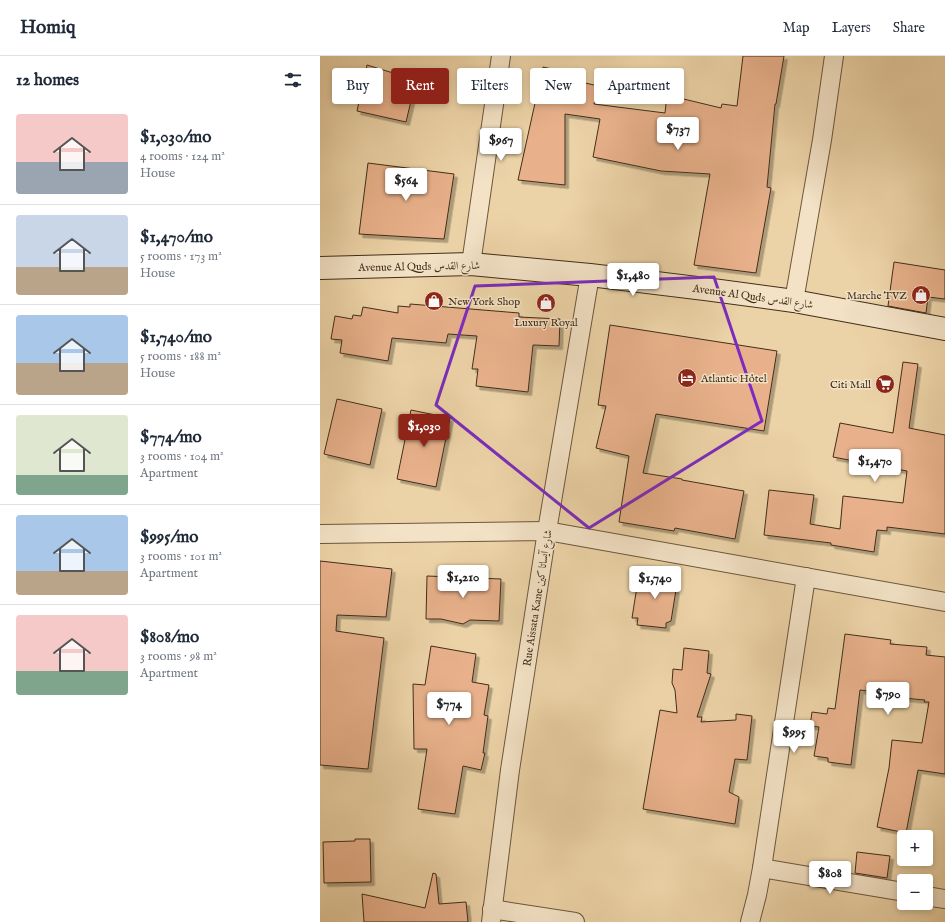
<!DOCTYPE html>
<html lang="en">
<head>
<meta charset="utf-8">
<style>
	:root { --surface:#fff; --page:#f6f6f7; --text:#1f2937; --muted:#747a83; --line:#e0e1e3; --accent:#8f2418 }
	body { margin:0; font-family:"IM FELL English",Amiri,serif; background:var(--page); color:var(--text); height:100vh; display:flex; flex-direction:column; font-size:15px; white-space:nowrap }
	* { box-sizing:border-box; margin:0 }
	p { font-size:13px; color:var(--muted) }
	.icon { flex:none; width:22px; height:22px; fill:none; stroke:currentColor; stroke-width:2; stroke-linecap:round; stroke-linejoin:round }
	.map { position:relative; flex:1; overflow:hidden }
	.side { display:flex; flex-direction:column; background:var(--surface); width:320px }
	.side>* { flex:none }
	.guide { position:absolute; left:12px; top:12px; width:380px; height:36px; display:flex; gap:8px }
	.tools { position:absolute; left:577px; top:774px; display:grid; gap:8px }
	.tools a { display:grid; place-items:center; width:36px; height:36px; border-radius:4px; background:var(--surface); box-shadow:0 2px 6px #0003; font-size:20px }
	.price { position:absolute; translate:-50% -34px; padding:0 9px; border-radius:4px; background:#fff; color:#222; font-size:13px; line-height:26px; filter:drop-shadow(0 1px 2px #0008) }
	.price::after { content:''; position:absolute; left:50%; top:24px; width:12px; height:9px; margin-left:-6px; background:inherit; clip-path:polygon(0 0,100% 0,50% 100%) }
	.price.on { background:var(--accent); color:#fff }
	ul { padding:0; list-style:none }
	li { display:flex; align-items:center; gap:12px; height:100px; padding:0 16px }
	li+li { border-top:1px solid var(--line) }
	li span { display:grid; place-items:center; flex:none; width:112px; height:80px; border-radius:4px; color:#555 }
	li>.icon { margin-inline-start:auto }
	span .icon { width:48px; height:48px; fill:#fffc; stroke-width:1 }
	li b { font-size:17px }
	h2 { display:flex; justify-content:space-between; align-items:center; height:48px; padding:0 16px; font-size:17px }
	.tag { padding:0 14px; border-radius:4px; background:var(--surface); box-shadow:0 2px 6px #0003; font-size:14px; line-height:36px }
	.tag.on { background:var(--accent); color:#fff }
	header { display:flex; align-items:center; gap:24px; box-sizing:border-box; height:56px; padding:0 20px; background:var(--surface); border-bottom:1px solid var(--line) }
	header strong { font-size:19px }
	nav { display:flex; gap:22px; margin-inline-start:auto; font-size:14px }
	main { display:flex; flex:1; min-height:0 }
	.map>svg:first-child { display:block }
	.building { fill:#e8b18b; stroke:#412e1a; filter:url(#shadow) }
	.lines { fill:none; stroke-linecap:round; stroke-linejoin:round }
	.street-casing { stroke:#6c573d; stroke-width:20 }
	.secondary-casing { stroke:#412e1a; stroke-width:24 }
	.street { stroke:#f3e2c6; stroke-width:18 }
	.secondary { stroke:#f3e2c6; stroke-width:22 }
	.marked { fill:none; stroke:#7b2cbf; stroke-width:3; stroke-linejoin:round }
	.labels { text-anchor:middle; stroke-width:3; stroke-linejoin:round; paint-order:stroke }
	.street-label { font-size:11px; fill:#412e1a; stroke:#f3e2c6 }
	.poi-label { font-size:11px; fill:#412e1a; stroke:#f3e2c6; text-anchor:end }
</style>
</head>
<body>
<header>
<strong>Homiq</strong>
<nav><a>Map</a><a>Layers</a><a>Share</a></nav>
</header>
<main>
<section class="side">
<h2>12 homes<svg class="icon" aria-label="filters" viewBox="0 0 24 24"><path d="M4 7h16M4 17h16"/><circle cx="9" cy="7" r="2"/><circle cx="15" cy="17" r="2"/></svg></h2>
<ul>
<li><span style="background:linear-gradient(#f6c9c9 60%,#9aa5b1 0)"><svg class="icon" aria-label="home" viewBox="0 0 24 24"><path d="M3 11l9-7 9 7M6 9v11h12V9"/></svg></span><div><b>$1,030/mo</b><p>4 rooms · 124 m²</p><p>House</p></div></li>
<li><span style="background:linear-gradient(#c9d6e8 65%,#b9a48a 0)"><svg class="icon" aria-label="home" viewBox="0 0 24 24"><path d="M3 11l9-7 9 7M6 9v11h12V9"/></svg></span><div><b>$1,470/mo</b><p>5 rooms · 173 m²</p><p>House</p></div></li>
<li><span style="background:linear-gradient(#a9c7e8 60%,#b9a48a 0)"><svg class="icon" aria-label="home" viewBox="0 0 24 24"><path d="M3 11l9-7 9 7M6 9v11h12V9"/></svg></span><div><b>$1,740/mo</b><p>5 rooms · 188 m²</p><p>House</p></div></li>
<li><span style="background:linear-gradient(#dfe7d0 75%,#7fa58c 0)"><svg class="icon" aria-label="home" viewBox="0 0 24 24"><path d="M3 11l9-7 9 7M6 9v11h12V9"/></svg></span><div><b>$774/mo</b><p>3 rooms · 104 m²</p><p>Apartment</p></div></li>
<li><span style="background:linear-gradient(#a9c7e8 70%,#b9a48a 0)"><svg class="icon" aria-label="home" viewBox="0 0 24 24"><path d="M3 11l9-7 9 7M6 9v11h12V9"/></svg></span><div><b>$995/mo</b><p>3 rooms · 101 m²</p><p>Apartment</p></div></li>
<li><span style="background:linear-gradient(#f6c9c9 70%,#7fa58c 0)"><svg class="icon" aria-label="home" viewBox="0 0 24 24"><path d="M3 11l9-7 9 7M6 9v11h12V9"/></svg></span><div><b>$808/mo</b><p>3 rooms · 98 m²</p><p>Apartment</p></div></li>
</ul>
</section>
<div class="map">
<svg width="625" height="866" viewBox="0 0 625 866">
	<defs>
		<filter id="shadow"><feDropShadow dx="3.5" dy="3.5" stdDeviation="0" flood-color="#0004"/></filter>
	</defs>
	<rect width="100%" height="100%" fill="#ecd3a7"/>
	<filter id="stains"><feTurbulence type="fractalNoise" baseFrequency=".005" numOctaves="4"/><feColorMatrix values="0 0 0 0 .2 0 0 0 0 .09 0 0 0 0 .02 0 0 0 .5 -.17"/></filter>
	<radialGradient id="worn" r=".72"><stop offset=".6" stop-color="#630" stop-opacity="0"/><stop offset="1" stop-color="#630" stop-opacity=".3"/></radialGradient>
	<g class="building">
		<path d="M 423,0 L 464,0 L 456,48 L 455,48 L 447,131 L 451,132 L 436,217 L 374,209 L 390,118 L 341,115 L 273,101 L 280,63 L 245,58 L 245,129 L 198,124 L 223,11 L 237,14 L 236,20 L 278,30 L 274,48 L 345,57 L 347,39 L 401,52 L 402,48 L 417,50 Z"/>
		<path d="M 47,9 L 96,24 L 86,66 L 37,55 Z"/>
		<path d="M 48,107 L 134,118 L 124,183 L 39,178 Z"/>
		<path d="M 574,206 L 625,214 L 625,243 L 608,241 L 606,257 L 568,250 Z"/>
		<path d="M 90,248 L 199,257 L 199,261 L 240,263 L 239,290 L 213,289 L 208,336 L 156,330 L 158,313 L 152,313 L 157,280 L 128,278 L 126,287 L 72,282 L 68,305 L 20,297 L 22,284 L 11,283 L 15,260 L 32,263 L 33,259 L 41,260 L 43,251 L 78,257 L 78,250 L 90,251 Z"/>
		<path d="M 290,269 L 457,295 L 444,375 L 336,358 L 323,417 L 362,423 L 362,424 L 424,435 L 415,483 L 355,472 L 354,475 L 299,466 L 309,400 L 276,392 L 286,350 L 278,349 Z"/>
		<path d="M 583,306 L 598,308 L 589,372 L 625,379 L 625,478 L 567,471 L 567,475 L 557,474 L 554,496 L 511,489 L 511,487 L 444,479 L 449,434 L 494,439 L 490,468 L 520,473 L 523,440 L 583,447 L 587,415 L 513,401 L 520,367 L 573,377 Z"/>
		<path d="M 17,343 L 62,353 L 50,409 L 4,398 Z"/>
		<path d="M 91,354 L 130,362 L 116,431 L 77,423 Z"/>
		<path d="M 0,505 L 72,513 L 66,561 L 17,559 L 16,575 L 64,582 L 48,713 L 0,709 Z"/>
		<path d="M 326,515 L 355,520 L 354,529 L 356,534 L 351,565 L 346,567 L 346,572 L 317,569 L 318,562 L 312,562 L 318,524 L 324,525 Z"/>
		<path d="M 107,520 L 181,523 L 179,565 L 150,564 L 143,568 L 121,563 L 106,563 Z"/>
		<path d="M 525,578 L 571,584 L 570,588 L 607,591 L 606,599 L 625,601 L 625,718 L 598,714 L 586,777 L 557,771 L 569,712 L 572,684 L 602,687 L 609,646 L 604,646 L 605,644 L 572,641 L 572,638 L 540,634 L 531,709 L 508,706 L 508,702 L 494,700 L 499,671 L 490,670 L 492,656 L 507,658 L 508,652 L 515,653 Z"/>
		<path d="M 111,590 L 156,598 L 152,626 L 169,629 L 164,659 L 168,660 L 163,697 L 165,697 L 161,714 L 143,710 L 135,758 L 98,753 L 107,693 L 94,693 L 93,628 L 105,629 Z"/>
		<path d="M 364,592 L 389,595 L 387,617 L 391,618 L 377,661 L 382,661 L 381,666 L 416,664 L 416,658 L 432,660 L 427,704 L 415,703 L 409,736 L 419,741 L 415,768 L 323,753 L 340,654 L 357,657 L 355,634 L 352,627 L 353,613 L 362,614 Z"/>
		<path d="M 35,783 L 50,783 L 51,826 L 4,827 L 3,786 L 35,785 Z"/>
		<path d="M 537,796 L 570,800 L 567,822 L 535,817 Z"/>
		<path d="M 113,817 L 116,818 L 119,848 L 146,846 L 148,866 L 44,866 L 42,838 L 105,852 Z"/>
	</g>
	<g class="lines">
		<g class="street-casing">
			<g id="street">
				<path d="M 151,208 L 181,0"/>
				<path d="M 474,245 L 502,84 L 514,0"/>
				<path d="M 0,478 L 227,475 L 625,546"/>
				<path d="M 442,812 L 584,836"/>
				<path d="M 606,840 L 625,843"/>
				<path d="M 172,853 L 255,866"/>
				<path d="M 171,866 L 190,714 L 227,475 L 270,219"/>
				<path d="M 430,866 L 437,839 L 442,812 L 486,521"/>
			</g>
		</g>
		<g class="secondary-casing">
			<path id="secondary" d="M 0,212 L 151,208 L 270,219 L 385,233 L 474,245 L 625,273"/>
		</g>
		<use href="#street" class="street"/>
		<use href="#secondary" class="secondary"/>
	</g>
	<path class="marked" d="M 394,221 L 442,365 L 269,472 L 116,349 L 155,230 Z"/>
	<defs>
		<g id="shop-disc" transform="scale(1)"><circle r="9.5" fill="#8f2418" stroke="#f3e2c6"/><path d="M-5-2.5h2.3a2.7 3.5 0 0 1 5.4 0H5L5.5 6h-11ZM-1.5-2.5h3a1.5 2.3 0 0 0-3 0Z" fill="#fff"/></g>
		<g id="hotel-disc" transform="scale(1)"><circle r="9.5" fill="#8f2418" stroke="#f3e2c6"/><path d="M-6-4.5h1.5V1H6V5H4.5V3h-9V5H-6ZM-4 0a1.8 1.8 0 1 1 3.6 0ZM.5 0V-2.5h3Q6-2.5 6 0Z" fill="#fff"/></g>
		<g id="supermarket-disc" transform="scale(1)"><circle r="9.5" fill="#8f2418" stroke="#f3e2c6"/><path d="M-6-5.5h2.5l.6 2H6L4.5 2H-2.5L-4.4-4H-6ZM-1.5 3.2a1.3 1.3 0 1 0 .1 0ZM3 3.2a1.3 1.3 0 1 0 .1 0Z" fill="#fff"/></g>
	</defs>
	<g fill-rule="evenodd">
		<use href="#shop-disc" x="601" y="239"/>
		<use href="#shop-disc" x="114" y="245"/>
		<use href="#shop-disc" x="226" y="247"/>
		<use href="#hotel-disc" x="367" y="322"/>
		<use href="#supermarket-disc" x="565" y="328"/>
	</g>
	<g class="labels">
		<g class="street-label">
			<text transform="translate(99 210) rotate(-1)" y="4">Avenue Al Quds شارع القدس</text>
			<text transform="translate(433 240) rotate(8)" y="4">Avenue Al Quds شارع القدس</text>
			<text transform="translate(217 542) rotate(-81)" y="4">Rue Aissata Kane شارع آيساتا كين</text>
		</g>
		<g class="poi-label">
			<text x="587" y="243">Marche TVZ</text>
			<text x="128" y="249" text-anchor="start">New York Shop</text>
			<text x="226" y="270" text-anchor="middle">Luxury Royal</text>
			<text x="381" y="326" text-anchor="start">Atlantic Hôtel</text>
			<text x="551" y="332">Citi Mall</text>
		</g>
	</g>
	<rect width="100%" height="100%" filter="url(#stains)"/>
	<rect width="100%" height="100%" fill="url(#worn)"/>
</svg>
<div class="tools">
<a>+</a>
<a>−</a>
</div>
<b class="price" style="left:358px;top:95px">$737</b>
<b class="price" style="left:181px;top:106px">$967</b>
<b class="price" style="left:86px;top:146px">$564</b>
<b class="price" style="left:313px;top:241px">$1,480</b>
<b class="price on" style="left:104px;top:392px">$1,030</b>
<b class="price" style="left:555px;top:427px">$1,470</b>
<b class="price" style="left:143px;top:543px">$1,210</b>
<b class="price" style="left:335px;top:544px">$1,740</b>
<b class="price" style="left:568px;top:660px">$790</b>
<b class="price" style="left:129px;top:670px">$774</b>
<b class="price" style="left:474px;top:698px">$995</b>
<b class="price" style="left:510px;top:839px">$808</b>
<div class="guide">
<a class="tag">Buy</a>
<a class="tag on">Rent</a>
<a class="tag">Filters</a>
<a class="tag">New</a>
<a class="tag">Apartment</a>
</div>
</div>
</main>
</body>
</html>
